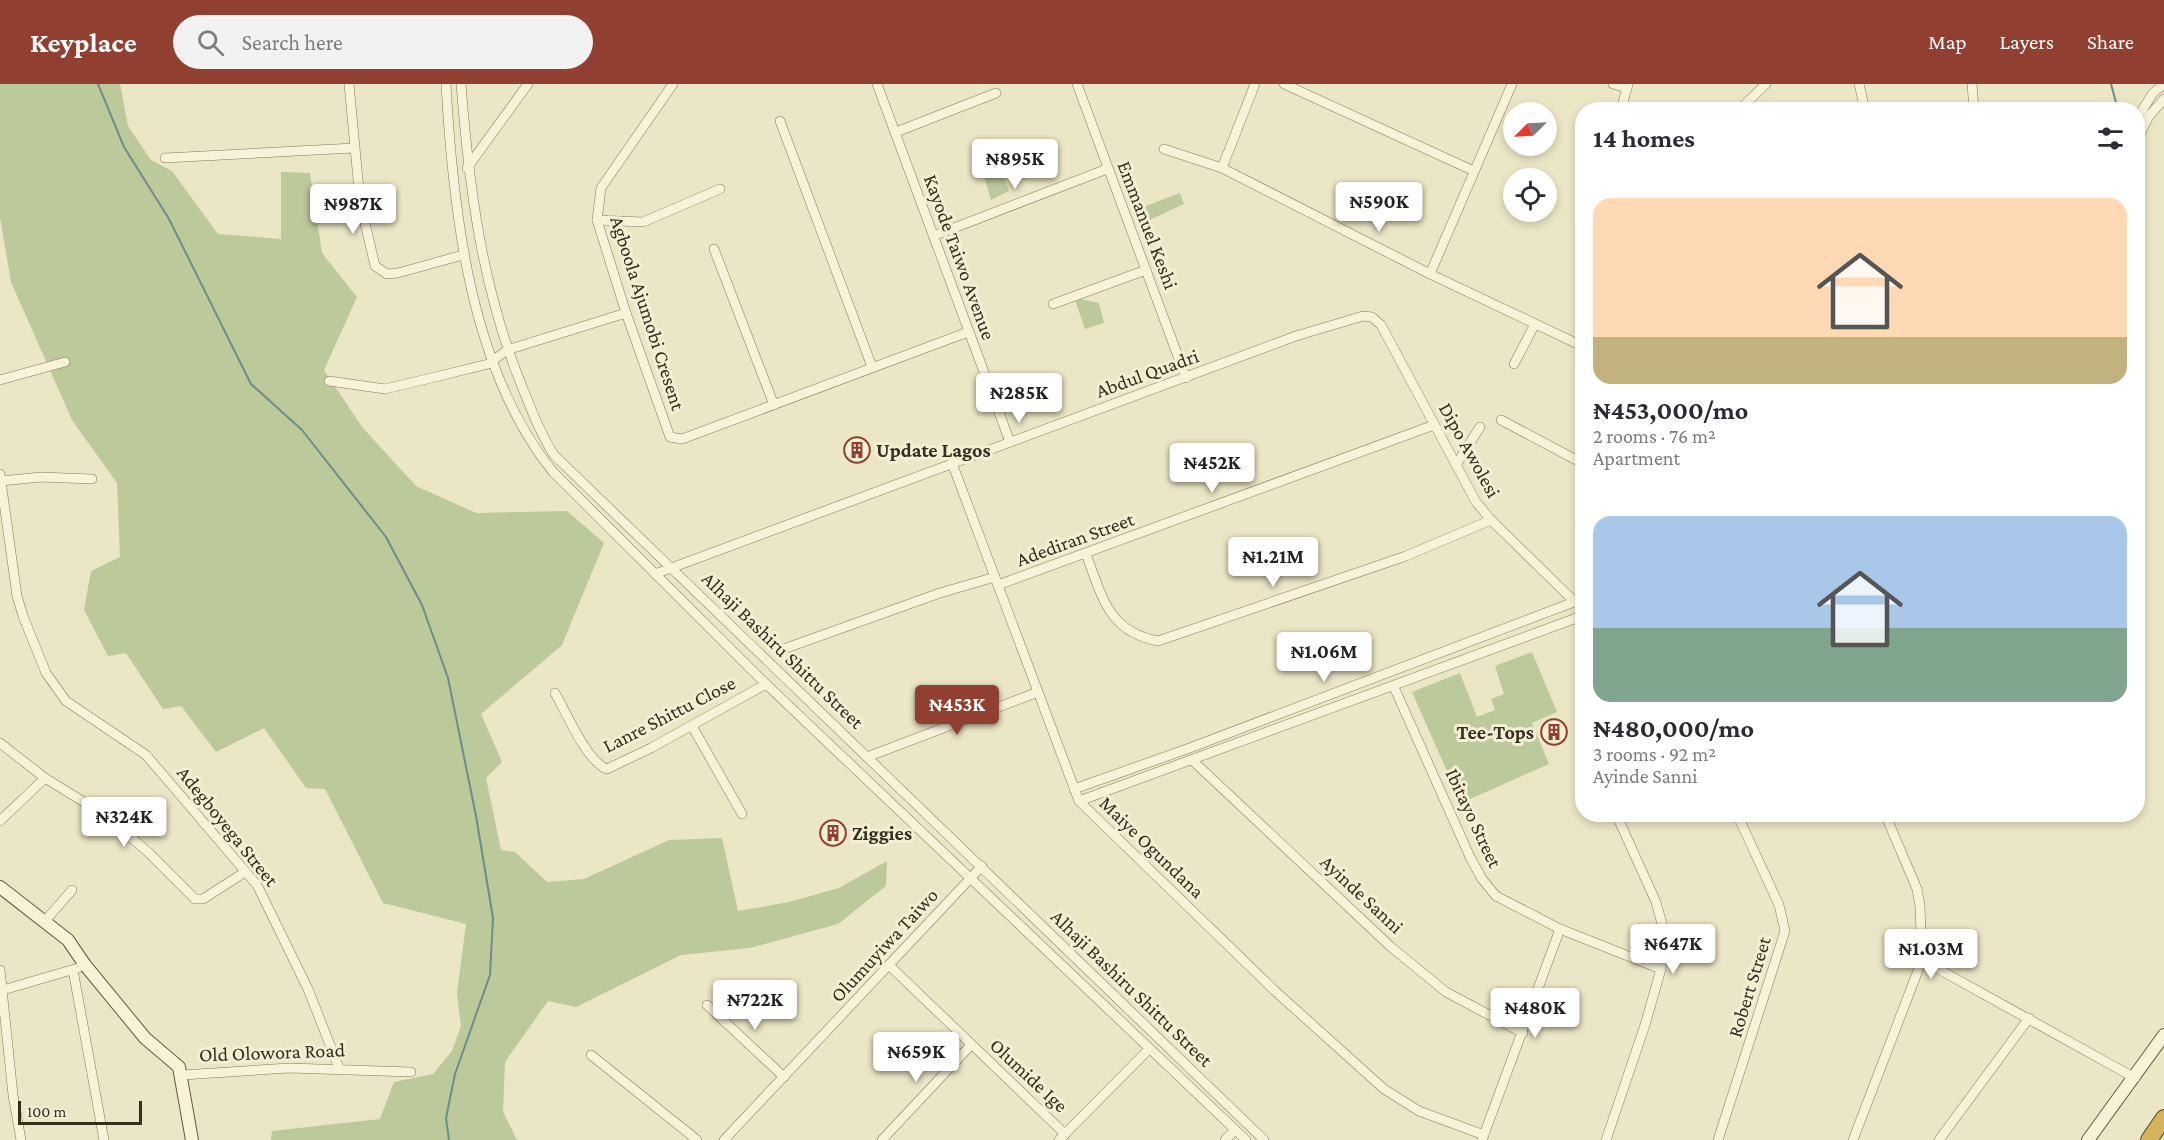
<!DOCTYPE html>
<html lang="en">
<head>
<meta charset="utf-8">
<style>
	:root { --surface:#fff; --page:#f2f2f3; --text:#2b2b33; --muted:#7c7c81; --accent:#903f30 }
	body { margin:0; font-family:"Crimson Pro",serif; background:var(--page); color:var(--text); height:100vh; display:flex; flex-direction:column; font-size:22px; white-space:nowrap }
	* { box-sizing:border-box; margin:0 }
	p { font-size:20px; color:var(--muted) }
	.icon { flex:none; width:33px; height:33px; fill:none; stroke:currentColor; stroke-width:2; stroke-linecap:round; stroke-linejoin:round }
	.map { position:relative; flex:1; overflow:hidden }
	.panel { position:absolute; left:1575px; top:18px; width:570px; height:720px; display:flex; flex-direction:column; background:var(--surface); border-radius:24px; box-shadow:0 3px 9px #0003 }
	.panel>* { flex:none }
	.needle { width:39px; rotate:246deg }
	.controls { position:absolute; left:1503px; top:18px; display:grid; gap:12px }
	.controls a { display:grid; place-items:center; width:54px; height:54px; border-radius:50%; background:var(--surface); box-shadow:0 3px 9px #0003; font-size:30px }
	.scale { position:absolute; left:18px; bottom:15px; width:124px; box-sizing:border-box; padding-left:6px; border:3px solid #362e1f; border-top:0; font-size:16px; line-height:21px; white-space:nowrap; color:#362e1f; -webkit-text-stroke:4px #f3efd4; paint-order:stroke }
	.price { position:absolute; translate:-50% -51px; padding:0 14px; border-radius:6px; background:#fff; color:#222; font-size:20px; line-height:39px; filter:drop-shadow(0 2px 3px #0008) }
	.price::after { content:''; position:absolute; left:50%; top:36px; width:18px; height:14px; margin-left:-9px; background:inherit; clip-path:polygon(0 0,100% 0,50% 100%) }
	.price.selected { background:var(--accent); color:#fff }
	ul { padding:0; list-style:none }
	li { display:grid; align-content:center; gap:12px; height:318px; padding:0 18px }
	li span { display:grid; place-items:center; height:186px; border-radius:18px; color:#555 }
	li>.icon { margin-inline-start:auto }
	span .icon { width:108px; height:108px; fill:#fffc; stroke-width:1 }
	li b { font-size:26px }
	h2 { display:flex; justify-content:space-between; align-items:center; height:72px; padding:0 18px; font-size:26px }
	header { display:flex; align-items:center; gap:36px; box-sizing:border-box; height:84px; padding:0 30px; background:var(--accent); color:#fff }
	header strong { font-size:28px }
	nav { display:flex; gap:33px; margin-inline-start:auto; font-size:21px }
	.search { width:420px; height:54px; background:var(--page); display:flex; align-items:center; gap:15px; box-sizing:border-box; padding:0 21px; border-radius:33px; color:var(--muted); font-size:22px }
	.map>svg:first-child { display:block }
	.green { fill:#bcc99a }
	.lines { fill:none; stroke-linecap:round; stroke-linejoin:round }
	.stream { stroke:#6e8d8a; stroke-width:2 }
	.street-casing { stroke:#85785c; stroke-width:10 }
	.secondary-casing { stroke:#67593f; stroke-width:14 }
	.highway-casing { stroke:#534630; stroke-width:18 }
	.street { stroke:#f7f2d8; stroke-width:9 }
	.secondary { stroke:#f7f2d8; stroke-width:12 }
	.highway { stroke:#d5b25c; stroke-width:16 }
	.labels { text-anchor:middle; stroke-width:6; stroke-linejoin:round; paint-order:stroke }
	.street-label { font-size:20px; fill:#362e1f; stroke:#f3efd4 }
	.poi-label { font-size:20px; font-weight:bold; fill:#362e1f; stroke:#f3efd4; text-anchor:start }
</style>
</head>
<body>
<header>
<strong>Keyplace</strong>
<div class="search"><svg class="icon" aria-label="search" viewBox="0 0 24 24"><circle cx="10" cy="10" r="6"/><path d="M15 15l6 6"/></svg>Search here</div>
<nav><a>Map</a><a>Layers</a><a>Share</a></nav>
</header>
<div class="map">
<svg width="2164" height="1056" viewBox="0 0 2164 1056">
	<rect width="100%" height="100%" fill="#ebe6c5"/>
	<g class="green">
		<path d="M 0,0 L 120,0 L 128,42 L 151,76 L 172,87 L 218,150 L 281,155 L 281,88 L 310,89 L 322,169 L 357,213 L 324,286 L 362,343 L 416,402 L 476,429 L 567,427 L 604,459 L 562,561 L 481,630 L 502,678 L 486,694 L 501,766 L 515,768 L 547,798 L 584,795 L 669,756 L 722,754 L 738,827 L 789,818 L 839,804 L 887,777 L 886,802 L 838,840 L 750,864 L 681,871 L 576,923 L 548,917 L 505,978 L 503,1028 L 517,1056 L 271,1056 L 272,1047 L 380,1035 L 394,998 L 433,990 L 452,967 L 461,942 L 457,909 L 466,840 L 383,819 L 325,705 L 306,704 L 264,644 L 216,668 L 181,622 L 163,625 L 126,569 L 108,572 L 84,526 L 91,487 L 120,473 L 117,399 L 72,336 L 11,198 L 0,133 Z"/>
		<path d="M 992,65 L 1009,107 L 991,116 L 978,72 Z"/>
		<path d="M 1180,109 L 1184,120 L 1143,139 L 1138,125 Z"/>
		<path d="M 1081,215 L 1099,219 L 1104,239 L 1085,245 L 1075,216 Z"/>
		<path d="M 1532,568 L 1557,628 L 1532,639 L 1549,680 L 1461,719 L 1412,608 L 1460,589 L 1477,633 L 1495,626 L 1491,615 L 1504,610 L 1495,582 Z"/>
	</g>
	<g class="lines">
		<g class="stream">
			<path d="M 98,0 L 124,63 L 169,135 L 251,300 L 302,346 L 386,453 L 422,521 L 448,594 L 476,732 L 493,834 L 490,891 L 455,990 L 446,1034 L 449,1056"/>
			<path d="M 2111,0 L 2118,26"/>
		</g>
		<g class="street-casing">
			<g id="street">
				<path d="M 349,0 L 360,117 L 375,182 L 387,190 L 398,189 L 463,171"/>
				<path d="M 446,0 C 453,128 470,285 553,388 L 766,600 L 1246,1056"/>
				<path d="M 461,0 C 469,103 482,204 521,300 C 531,325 540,349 554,371 L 1264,1056"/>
				<path d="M 673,0 L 601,104 L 597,136 L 626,229 L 670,353 L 682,355 L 968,248"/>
				<path d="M 877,0 L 1010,358"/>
				<path d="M 1077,0 L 1186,294"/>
				<path d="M 1284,0 L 1474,87"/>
				<path d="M 1613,0 L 1627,4"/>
				<path d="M 1859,0 L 1865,26"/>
				<path d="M 1972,0 L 1974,26"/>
				<path d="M 1621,26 L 1628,0"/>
				<path d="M 1739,26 L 1766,0"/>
				<path d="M 2138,33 L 2153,9 L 2164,0"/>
				<path d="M 780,37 L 872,283"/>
				<path d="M 896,48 L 996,9"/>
				<path d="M 2138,54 L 2149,32 L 2164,15"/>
				<path d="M 1164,65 L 1222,84 L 1430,190 L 1582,262"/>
				<path d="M 165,74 L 354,64"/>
				<path d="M 467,84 L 528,0"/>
				<path d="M 1222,84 L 1255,0"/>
				<path d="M 597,136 L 643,138 L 720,105"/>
				<path d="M 933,152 L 1107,85"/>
				<path d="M 714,165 L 774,321"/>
				<path d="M 1430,190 L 1512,0"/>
				<path d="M 1053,220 L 1146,186"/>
				<path d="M 1514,280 L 1535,240"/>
				<path d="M 0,296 L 65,278"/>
				<path d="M 329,297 L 385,305 L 427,295 L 488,280 L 507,266 L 626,229"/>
				<path d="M 1501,336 L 1582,379"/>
				<path d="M 952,379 L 1079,717 L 1274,906 L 1384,1005 L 1419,1027 L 1484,1051"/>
				<path d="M 1456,381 L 1480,343"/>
				<path d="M 0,390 L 17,512 L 23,532 L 46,589 L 66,617 L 146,671 L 257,801 L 308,905 L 339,984"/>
				<path d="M 1,397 L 41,393 L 92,395"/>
				<path d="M 1086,470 C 1102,512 1108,548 1158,557 L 1406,472 L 1491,436"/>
				<path d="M 655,490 L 1296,252 L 1363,232 L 1372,233 L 1381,241 L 1476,418 L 1491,436 L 1575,518"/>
				<path d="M 998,501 L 1434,341"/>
				<path d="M 778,567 L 940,509 L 995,493"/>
				<path d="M 1394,603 L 1470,773 L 1482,795 L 1496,812 L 1560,845 L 1661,885"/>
				<path d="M 555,609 C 566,628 587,678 607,685 L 651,664 L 766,600"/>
				<path d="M 692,642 L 742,730"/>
				<path d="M 0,659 L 45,694 L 105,731 L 148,768 L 195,815 L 203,815 L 245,788"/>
				<path d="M 867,673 L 1038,608"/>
				<path d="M 1192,676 L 1391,863 L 1446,908 L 1523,949"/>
				<path d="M 1074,705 L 1187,665 L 1582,515"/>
				<path d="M 1079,717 L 1582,532"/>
				<path d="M 0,737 L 45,694"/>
				<path d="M 45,837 L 72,806"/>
				<path d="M 1922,876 L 2135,994"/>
				<path d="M 890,882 L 1065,1050"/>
				<path d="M 0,886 L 13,1011 L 21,1056"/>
				<path d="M 73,886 L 104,1056"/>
				<path d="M 0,907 L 78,884"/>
				<path d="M 707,921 L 784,993"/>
				<path d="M 591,971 L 697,1056"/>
				<path d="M 182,991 L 289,984 L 411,988"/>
				<path d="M 724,1056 L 982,782"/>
				<path d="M 882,1056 L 971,961"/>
				<path d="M 1059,1056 L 1149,965"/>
				<path d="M 1225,1056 L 1235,1046"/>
				<path d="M 1482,1056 L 1560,845"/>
				<path d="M 1606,1056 L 1645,941 L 1661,885 L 1666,855 L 1656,818 L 1616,730"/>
				<path d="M 1718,1056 L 1785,847 L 1779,821 L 1737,730"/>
				<path d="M 1853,1056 L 1922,876 L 1920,822 L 1917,805 L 1885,730"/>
				<path d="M 1939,1056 L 2029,934"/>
			</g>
		</g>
		<g class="secondary-casing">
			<g id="secondary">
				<path d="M 0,803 L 68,856 L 85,881 L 145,954 L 179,983 L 192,1056"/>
				<path d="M 2088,1056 L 2164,951"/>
			</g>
		</g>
		<g class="highway-casing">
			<path id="highway" d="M 2149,1056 L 2164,1034"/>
		</g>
		<use href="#street" class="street"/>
		<use href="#secondary" class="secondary"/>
		<use href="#highway" class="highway"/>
	</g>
	<defs>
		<g id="building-ring" transform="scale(1.35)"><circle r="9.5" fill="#f3efd4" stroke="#903f30" stroke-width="1.5"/><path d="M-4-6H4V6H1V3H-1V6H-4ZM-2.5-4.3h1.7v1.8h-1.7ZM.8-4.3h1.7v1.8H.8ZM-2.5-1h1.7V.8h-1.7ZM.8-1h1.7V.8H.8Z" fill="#903f30"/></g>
	</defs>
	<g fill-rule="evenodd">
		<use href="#building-ring" x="857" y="366"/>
		<use href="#building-ring" x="1554" y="648"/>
		<use href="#building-ring" x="833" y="749"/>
	</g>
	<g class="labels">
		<g class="street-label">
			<text transform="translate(1148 141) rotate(69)" y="7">Emmanuel Keshi</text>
			<text transform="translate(960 173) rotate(70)" y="7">Kayode Taiwo Avenue</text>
			<text transform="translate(648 229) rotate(72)" y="7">Agboola Ajumobi Cresent</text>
			<text transform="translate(1147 289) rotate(-20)" y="7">Abdul Quadri</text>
			<text transform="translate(1470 366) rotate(61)" y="7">Dipo Awolesi</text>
			<text transform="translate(1075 455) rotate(-20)" y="7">Adediran Street</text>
			<text transform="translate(783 566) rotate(44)" y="7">Alhaji Bashiru Shittu Street</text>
			<text transform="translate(669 630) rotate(-27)" y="7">Lanre Shittu Close</text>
			<text transform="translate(1474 734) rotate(65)" y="7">Ibitayo Street</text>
			<text transform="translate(228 742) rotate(51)" y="7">Adegboyega Street</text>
			<text transform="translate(1152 763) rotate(44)" y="7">Maiye Ogundana</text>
			<text transform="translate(1362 810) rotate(43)" y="7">Ayinde Sanni</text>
			<text transform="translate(884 861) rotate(-47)" y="7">Olumuyiwa Taiwo</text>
			<text transform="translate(1749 903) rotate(-73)" y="7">Robert Street</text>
			<text transform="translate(1132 904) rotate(44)" y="7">Alhaji Bashiru Shittu Street</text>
			<text transform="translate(272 968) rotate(-2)" y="7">Old Olowora Road</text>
			<text transform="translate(1029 991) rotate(43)" y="7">Olumide Ige</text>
		</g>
		<g class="poi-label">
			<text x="876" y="373">Update Lagos</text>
			<text x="1534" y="655" text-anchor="end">Tee-Tops</text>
			<text x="852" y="756">Ziggies</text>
		</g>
	</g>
</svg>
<div class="controls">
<a><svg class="needle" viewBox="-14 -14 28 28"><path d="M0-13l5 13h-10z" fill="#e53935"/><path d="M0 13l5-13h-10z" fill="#7c7c81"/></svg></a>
<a><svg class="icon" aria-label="locate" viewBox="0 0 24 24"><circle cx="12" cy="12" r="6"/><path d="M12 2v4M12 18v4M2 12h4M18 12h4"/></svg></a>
</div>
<div class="scale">100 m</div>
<b class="price" style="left:1015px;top:106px">₦895K</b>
<b class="price" style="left:1379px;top:149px">₦590K</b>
<b class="price" style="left:353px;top:151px">₦987K</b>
<b class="price" style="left:1019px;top:340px">₦285K</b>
<b class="price" style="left:1212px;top:410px">₦452K</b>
<b class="price" style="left:1273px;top:504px">₦1.21M</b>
<b class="price" style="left:1324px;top:599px">₦1.06M</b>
<b class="price selected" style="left:957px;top:652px">₦453K</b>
<b class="price" style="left:124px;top:764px">₦324K</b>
<b class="price" style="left:1673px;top:891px">₦647K</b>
<b class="price" style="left:1931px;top:896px">₦1.03M</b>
<b class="price" style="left:755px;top:947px">₦722K</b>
<b class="price" style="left:1535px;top:955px">₦480K</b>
<b class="price" style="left:916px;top:999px">₦659K</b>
<section class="panel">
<h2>14 homes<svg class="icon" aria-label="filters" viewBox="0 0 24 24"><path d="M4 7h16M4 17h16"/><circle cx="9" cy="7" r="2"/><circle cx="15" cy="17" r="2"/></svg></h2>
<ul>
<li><span style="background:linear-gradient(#ffd9b3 75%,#c2b280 0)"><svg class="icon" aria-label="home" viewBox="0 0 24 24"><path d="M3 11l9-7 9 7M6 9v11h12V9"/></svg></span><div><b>₦453,000/mo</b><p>2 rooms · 76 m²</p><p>Apartment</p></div></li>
<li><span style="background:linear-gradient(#a9c7e8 60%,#7fa58c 0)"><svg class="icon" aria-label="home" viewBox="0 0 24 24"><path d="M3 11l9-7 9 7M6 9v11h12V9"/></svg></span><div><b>₦480,000/mo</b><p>3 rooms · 92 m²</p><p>Ayinde Sanni</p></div></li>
</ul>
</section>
</div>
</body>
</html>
